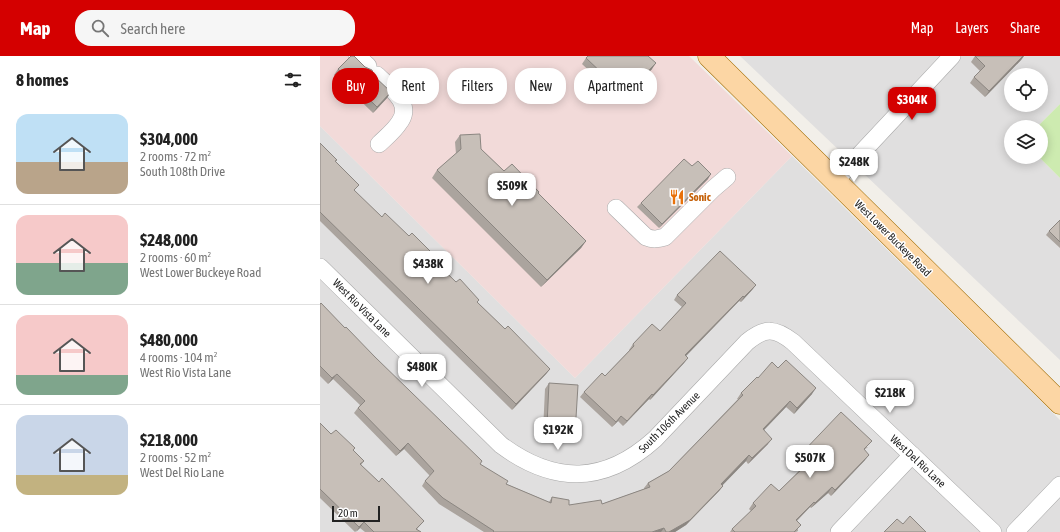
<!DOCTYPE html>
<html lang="en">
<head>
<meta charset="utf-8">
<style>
	:root { --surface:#fff; --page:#f6f6f6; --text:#222; --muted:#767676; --line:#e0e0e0; --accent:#d40000 }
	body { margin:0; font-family:"Asap Condensed",sans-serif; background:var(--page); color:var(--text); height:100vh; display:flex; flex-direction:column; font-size:15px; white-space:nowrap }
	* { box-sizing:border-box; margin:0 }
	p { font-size:13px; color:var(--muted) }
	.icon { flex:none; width:22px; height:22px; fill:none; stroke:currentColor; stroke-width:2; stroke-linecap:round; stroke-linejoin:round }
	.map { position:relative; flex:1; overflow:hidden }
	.details { display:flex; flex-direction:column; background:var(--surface); width:320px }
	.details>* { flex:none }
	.hud { position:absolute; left:12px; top:12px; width:380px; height:36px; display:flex; gap:8px }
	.controls { position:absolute; left:684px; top:12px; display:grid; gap:8px }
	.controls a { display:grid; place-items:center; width:44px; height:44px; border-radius:50%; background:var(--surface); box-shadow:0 2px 10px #0003; font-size:20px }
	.scale { position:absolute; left:12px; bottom:10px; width:48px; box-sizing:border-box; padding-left:4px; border:2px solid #222; border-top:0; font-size:11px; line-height:14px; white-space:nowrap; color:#222; -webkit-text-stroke:3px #fff; paint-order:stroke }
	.price { position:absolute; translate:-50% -34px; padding:0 9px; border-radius:8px; background:#fff; color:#222; font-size:13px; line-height:26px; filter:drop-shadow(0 1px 2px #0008) }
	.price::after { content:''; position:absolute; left:50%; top:24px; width:12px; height:9px; margin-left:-6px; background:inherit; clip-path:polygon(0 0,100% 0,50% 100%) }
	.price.active { background:var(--accent); color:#fff }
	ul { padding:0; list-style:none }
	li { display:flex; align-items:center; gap:12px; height:100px; padding:0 16px }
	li+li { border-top:1px solid var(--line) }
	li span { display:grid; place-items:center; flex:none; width:112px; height:80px; border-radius:12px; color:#555 }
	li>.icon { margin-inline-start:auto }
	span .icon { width:48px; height:48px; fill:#fffc; stroke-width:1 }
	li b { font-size:17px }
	h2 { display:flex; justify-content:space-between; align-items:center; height:48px; padding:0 16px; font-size:17px }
	.chip { padding:0 14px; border-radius:16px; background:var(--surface); box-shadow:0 2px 10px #0003; font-size:14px; line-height:36px }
	.chip.active { background:var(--accent); color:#fff }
	header { display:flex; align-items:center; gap:24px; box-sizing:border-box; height:56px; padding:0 20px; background:var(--accent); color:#fff }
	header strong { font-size:19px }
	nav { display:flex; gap:22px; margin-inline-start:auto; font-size:14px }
	.search { width:280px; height:36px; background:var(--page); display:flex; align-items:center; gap:10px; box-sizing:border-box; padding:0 14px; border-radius:16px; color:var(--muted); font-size:15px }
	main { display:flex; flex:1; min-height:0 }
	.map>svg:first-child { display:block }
	.residential { fill:#e0dfdf; fill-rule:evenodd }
	.commercial { fill:#f2dad9 }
	.grass { fill:#cdebb0 }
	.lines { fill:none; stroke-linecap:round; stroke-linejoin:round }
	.minor-casing { stroke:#a9a9a9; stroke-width:18 }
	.major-casing { stroke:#a06b00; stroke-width:23 }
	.minor { stroke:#fff; stroke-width:17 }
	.major { stroke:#fcd6a4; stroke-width:22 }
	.wall { fill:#aba49e }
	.shaded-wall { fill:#8b8681 }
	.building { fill:#c7bfb8; stroke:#8b8681 }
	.labels { text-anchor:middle; stroke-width:3; stroke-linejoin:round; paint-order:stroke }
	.food-label { font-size:11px; font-weight:bold; fill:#c56008; stroke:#fff; text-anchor:start }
	.street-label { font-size:11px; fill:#222; stroke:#fff }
</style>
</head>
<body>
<header>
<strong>Map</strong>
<div class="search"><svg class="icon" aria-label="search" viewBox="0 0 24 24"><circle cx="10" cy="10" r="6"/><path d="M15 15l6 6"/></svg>Search here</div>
<nav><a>Map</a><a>Layers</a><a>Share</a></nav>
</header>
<main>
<section class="details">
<h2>8 homes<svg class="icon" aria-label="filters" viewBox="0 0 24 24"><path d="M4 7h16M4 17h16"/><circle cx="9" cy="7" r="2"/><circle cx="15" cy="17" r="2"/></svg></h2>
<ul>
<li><span style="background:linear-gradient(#bfe0f5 60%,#b9a48a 0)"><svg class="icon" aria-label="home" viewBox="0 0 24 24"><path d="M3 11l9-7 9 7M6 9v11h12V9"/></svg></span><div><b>$304,000</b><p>2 rooms · 72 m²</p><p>South 108th Drive</p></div></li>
<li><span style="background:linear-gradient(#f6c9c9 60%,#7fa58c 0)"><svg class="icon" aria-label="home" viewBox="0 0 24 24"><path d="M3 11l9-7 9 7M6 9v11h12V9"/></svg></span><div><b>$248,000</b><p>2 rooms · 60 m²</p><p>West Lower Buckeye Road</p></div></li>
<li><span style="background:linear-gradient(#f6c9c9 75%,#7fa58c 0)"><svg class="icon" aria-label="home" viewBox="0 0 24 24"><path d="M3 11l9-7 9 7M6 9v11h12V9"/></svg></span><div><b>$480,000</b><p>4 rooms · 104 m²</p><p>West Rio Vista Lane</p></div></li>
<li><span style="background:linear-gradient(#c9d6e8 75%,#c2b280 0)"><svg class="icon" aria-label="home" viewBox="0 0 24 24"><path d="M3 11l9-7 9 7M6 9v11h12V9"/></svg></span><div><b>$218,000</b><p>2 rooms · 52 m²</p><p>West Del Rio Lane</p></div></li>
</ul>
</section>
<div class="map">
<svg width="740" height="476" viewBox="0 0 740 476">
	<rect width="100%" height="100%" fill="#f2efe9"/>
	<g class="residential">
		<path d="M 420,0 L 740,0 L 740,48 L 717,71 L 691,71 L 691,101 L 719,101 L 740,122 L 740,304 ZM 691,19 L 721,19 L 721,49 L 691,49 Z"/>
		<path d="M 0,70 L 255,322 L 472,100 L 740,364 L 740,476 L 0,476 Z"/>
	</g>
	<path class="commercial" d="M 0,0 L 369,0 L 472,100 L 255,322 L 0,70 Z"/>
	<path class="grass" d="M 740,48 L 740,122 L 719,101 L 721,101 L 721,71 L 717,71 Z"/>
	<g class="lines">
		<g class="minor-casing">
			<g id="minor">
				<path d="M 37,0 L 48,10"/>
				<path d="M 57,19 C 70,32 94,48 79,67 C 74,75 66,81 59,88"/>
				<path d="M 516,124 L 632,0"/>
				<path d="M 296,152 L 326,181 C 333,184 338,183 345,181 L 393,133 L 407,121"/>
				<path d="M 0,211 L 181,389 C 235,429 285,428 335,383 L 427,286 C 445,271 455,272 473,286 L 673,476"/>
				<path d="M 519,476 L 592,399"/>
				<path d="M 695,476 L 740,429"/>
			</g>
		</g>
		<g class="major-casing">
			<path id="major" d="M 389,0 L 740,347"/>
		</g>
		<use href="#minor" class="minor"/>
		<use href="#major" class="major"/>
	</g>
	<g class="wall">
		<path d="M 655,0 L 704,0 L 701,4 L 665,41 L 650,27 L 654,21 L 660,15 L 651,6 Z"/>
		<path d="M 266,2 L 332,13 L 301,45 L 262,8 Z"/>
		<path d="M 18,13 L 54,20 L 67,42 L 53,57 L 14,19 Z"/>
		<path d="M 140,79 L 161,93 L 184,115 L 218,137 L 266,185 L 261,192 L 221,231 L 112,122 L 117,114 L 136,98 L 135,86 Z"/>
		<path d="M 0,87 L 17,104 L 15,106 L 34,135 L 62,161 L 109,200 L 185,273 L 230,313 L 226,318 L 192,354 L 0,165 Z"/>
		<path d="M 372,110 L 388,123 L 339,172 L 317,151 L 321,147 Z"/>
		<path d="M 740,164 L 740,192 L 726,179 L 729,175 Z"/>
		<path d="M 436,229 L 432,234 L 421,246 L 419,245 L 366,300 L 364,307 L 330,344 L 329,343 L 303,370 L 298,365 L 292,371 L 260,341 L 264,336 L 285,320 L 310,294 L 309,294 L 313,288 L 340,275 L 362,251 L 354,244 L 357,239 Z"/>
		<path d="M 0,248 L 55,301 L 160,408 L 186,428 L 229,446 L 232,441 L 249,449 L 282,448 L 324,433 L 324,432 L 328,427 L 349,415 L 418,343 L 417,343 L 421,337 L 438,322 L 458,312 L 492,338 L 474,358 L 466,351 L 444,374 L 448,388 L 428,408 L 426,405 L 402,429 L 403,430 L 399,435 L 366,469 L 355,476 L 164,476 L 119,448 L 102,430 L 105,425 L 110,420 L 84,393 L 76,400 L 34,357 L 40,349 L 13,323 L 8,328 L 0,320 Z"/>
		<path d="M 229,327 L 251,384 L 234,383 L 235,375 L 223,375 L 225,333 Z"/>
		<path d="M 0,367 L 11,378 L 33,395 L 44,405 L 41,409 L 59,426 L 104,465 L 97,473 L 101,476 L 45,476 L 40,472 L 35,476 L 0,442 Z"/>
		<path d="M 548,391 L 544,394 L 545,404 L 511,440 L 508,437 L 491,452 L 490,451 L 477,465 L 478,475 L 476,476 L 410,476 L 412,473 L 431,455 L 429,453 L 433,447 L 459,435 L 482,412 L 475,406 L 479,400 Z"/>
	</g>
	<g class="shaded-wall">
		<path d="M 703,0 L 704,0 L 701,4 L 665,41 L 669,35 Z"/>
		<path d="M 336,7 L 332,13 L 301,45 L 305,39 Z"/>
		<path d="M 71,36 L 67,42 L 53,57 L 57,51 Z"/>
		<path d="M 391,118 L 388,123 L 339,172 L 342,168 Z"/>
		<path d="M 266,185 L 261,192 L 221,231 L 227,224 Z"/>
		<path d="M 436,229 L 432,234 L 421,246 L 424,241 Z"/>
		<path d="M 423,240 L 419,245 L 362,304 L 365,299 Z"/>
		<path d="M 368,302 L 364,307 L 330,344 L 333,339 Z"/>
		<path d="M 230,313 L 226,318 L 192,354 L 196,348 Z"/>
		<path d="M 17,318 L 13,323 L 8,328 L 12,322 Z"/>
		<path d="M 496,332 L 492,338 L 474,358 L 477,352 Z"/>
		<path d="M 332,338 L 329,343 L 303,370 L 307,365 Z"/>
		<path d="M 470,345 L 466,351 L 439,379 L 443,373 Z"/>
		<path d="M 301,360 L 298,365 L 292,371 L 296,366 Z"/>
		<path d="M 227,369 L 239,369 L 235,375 L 223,375 Z"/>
		<path d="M 239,377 L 255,378 L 251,384 L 234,383 Z"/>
		<path d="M 452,383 L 448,388 L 428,408 L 432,402 Z"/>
		<path d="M 88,387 L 84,393 L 76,400 L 80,395 Z"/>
		<path d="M 429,399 L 426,405 L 398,434 L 401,428 Z"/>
		<path d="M 549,399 L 545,404 L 511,440 L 515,434 Z"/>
		<path d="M 403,430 L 399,435 L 366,469 L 355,476 L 349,476 Z"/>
		<path d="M 512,431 L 508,437 L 491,452 L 495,447 Z"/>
		<path d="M 494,446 L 490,451 L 472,469 L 476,464 Z"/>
		<path d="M 44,466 L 40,472 L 36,476 L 39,471 Z"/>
		<path d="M 344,472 L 341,476 L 332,476 Z"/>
	</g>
	<g class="building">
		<path d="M 31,0 L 34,0 L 45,11 L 52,14 L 54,20 L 71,36 L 57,51 L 18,13 Z"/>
		<path d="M 268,0 L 328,0 L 336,7 L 305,39 L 266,2 Z"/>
		<path d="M 655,0 L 703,0 L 669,35 L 654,21 L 665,10 Z"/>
		<path d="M 160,78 L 161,93 L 184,115 L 192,108 L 219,136 L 218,137 L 266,185 L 227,224 L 117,114 L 141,93 L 140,79 Z"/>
		<path d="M 0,87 L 17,104 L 15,105 L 39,129 L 34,134 L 62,161 L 65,157 L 89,180 L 92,177 L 112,197 L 109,200 L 136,226 L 140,223 L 159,244 L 157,246 L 185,273 L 188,270 L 230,313 L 196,348 L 0,156 Z"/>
		<path d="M 364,103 L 372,110 L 378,105 L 391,118 L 342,168 L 321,147 Z"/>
		<path d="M 740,164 L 740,186 L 729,175 Z"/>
		<path d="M 400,195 L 436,229 L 424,241 L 423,240 L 365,299 L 368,302 L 333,339 L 332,338 L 307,365 L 301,360 L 296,366 L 264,336 L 282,317 L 285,320 L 314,290 L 313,288 L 332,268 L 340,275 L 366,247 L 357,239 Z"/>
		<path d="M 1,247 L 25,272 L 26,271 L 55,301 L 162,405 L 160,408 L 188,425 L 186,428 L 231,447 L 232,441 L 249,444 L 249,449 L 281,444 L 282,448 L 330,431 L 328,427 L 349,415 L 423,339 L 421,337 L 437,321 L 438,322 L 452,306 L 458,312 L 466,304 L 496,332 L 477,352 L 470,345 L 443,373 L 452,383 L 432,402 L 429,399 L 401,428 L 403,430 L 370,464 L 349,476 L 346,476 L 344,472 L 332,476 L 173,476 L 174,475 L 123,442 L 105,425 L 114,415 L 88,387 L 80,395 L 38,352 L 45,345 L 17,318 L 12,322 L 0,310 L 0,248 Z"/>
		<path d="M 229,327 L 258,329 L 255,378 L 239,377 L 239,369 L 227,369 Z"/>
		<path d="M 521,356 L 552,385 L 544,393 L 549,399 L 515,434 L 512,431 L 495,447 L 494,446 L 476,464 L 481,469 L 474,476 L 415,476 L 412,473 L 436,450 L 433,447 L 451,428 L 459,435 L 487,408 L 479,400 Z"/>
		<path d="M 0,367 L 11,378 L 16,374 L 35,392 L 33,394 L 44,405 L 40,408 L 59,426 L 62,422 L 104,465 L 96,473 L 101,476 L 54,476 L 44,466 L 39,471 L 0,433 Z"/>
		<path d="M 590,460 L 606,476 L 564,476 L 577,463 L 583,468 Z"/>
	</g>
	<defs>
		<g id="restaurant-bare" transform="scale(1.2)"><path d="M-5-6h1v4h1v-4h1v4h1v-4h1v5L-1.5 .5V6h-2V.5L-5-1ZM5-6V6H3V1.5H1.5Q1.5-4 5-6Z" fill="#e8710a" stroke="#fff" stroke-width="2.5" paint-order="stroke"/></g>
	</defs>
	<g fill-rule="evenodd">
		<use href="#restaurant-bare" x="357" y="141"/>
	</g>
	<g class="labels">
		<g class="food-label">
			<text x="369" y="145">Sonic</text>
		</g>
		<g class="street-label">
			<text transform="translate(573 182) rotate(45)" y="4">West Lower Buckeye Road</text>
			<text transform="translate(42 252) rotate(45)" y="4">West Rio Vista Lane</text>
			<text transform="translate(349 366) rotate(-45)" y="4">South 106th Avenue</text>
			<text transform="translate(598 405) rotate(43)" y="4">West Del Rio Lane</text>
		</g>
	</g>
</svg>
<div class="controls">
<a><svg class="icon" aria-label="locate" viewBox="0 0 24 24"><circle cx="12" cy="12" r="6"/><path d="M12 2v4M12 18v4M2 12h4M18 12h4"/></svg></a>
<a><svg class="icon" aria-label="layers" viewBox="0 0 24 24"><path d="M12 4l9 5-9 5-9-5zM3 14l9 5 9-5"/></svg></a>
</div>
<div class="scale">20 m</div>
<b class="price active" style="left:592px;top:65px">$304K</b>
<b class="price" style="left:534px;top:127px">$248K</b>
<b class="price" style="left:192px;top:151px">$509K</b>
<b class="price" style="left:108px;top:229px">$438K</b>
<b class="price" style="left:102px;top:332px">$480K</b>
<b class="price" style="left:570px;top:358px">$218K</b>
<b class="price" style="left:238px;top:395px">$192K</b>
<b class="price" style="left:490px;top:423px">$507K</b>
<div class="hud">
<a class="chip active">Buy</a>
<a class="chip">Rent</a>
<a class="chip">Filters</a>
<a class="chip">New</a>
<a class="chip">Apartment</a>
</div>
</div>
</main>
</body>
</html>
